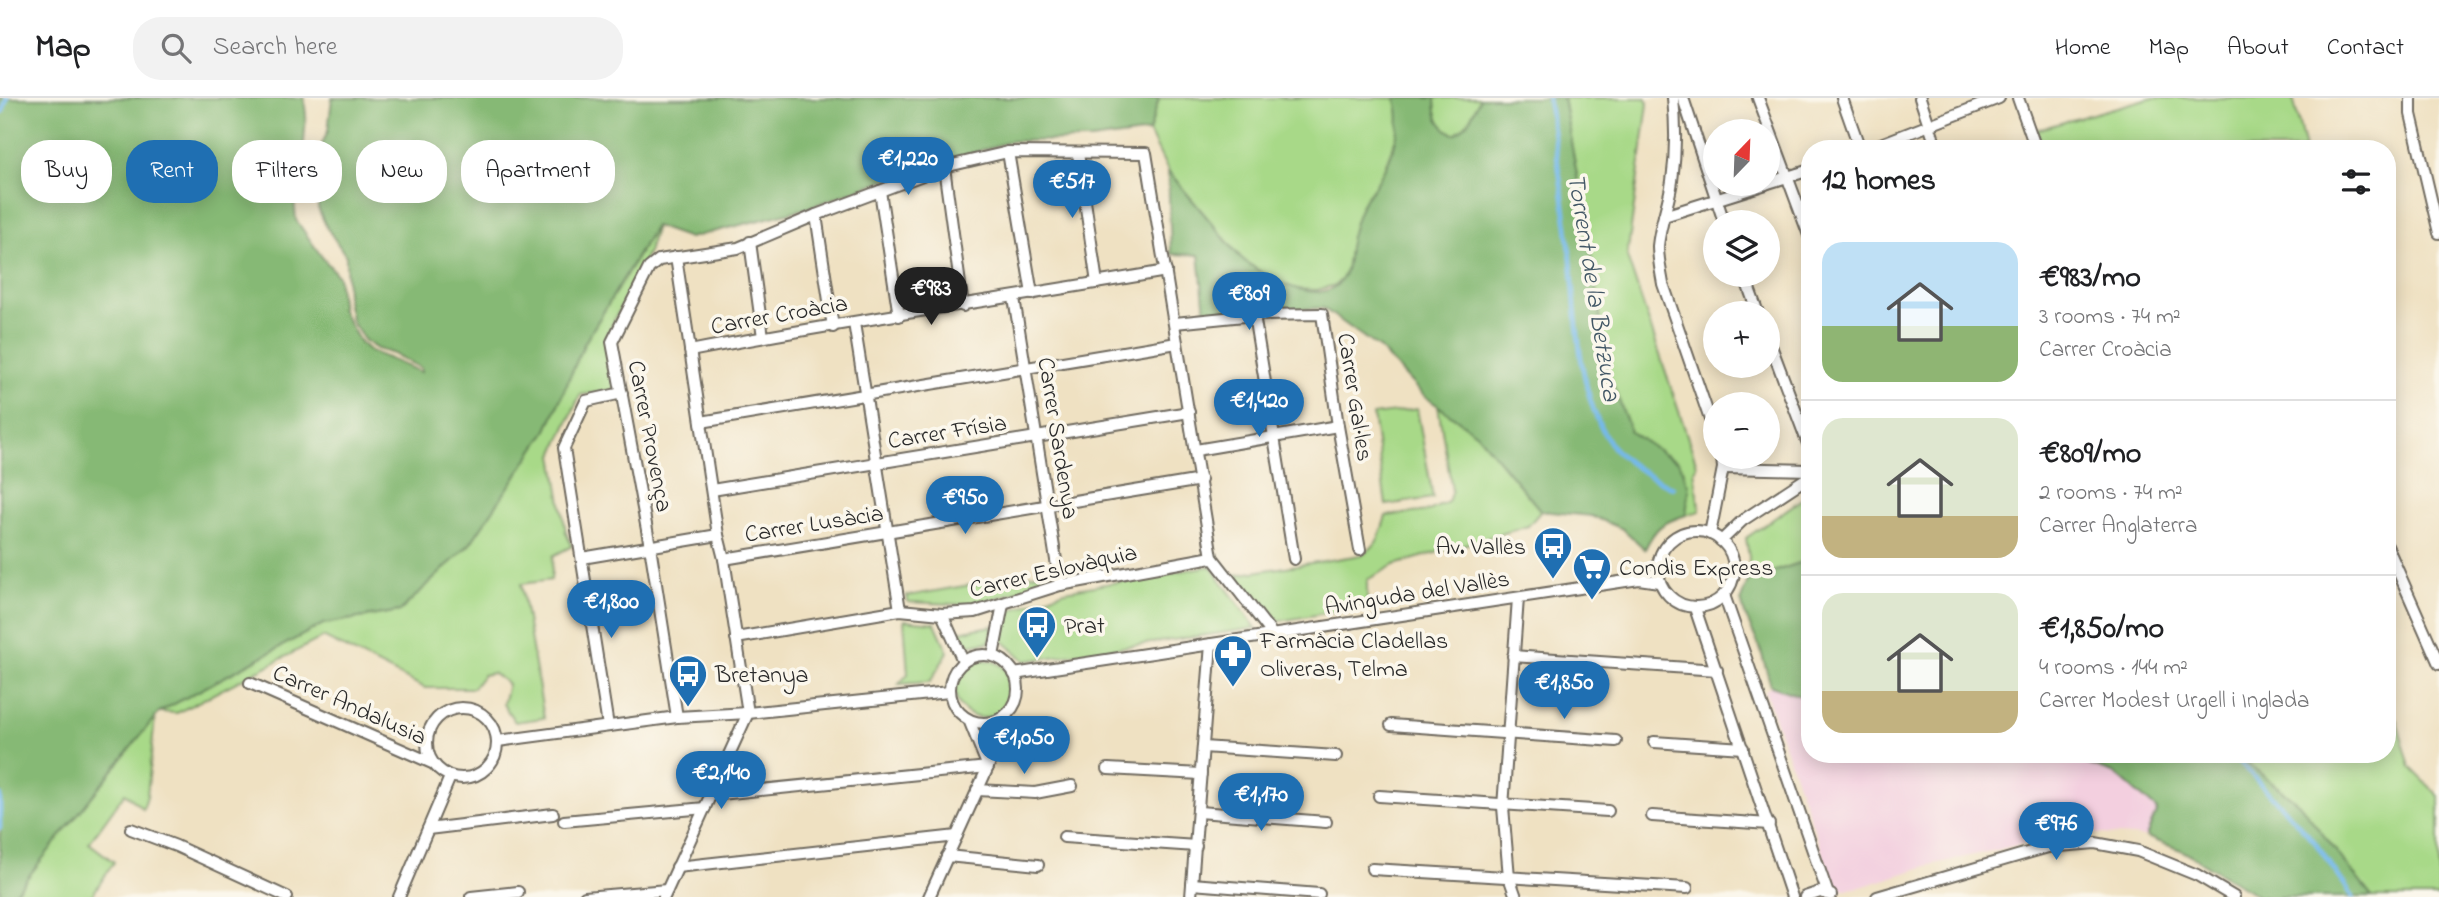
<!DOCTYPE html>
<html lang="en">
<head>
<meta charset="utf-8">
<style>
	:root { --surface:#fff; --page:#f2f2f2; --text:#202124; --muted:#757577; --line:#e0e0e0; --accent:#1f6fb2 }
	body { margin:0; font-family:"Indie Flower",sans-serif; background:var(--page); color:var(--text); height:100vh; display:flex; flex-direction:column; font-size:26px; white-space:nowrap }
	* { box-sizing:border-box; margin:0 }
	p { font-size:23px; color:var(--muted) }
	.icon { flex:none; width:38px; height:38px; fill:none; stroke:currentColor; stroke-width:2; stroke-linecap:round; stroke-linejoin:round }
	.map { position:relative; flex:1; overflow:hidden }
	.panel { position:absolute; left:1801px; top:42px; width:595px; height:623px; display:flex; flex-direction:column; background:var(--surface); border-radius:28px; box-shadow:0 4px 18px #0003 }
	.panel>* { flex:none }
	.guide { position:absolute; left:21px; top:42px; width:665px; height:63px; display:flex; gap:14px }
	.needle { width:46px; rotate:23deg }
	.tools { position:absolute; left:1703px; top:21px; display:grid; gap:14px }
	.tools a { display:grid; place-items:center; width:77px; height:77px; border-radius:50%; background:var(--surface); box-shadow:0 4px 18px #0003; font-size:35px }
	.price { position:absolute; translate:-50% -60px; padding:0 16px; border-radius:24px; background:var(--accent); color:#fff; font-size:23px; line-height:46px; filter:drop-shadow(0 2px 4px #0008) }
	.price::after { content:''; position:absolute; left:50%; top:42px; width:21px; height:16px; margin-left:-10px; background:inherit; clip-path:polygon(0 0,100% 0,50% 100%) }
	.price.active { background:#222; color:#fff }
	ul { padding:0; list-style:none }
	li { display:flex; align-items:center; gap:21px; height:175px; padding:0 21px }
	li+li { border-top:2px solid var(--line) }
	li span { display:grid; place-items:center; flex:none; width:196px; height:140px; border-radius:21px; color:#555 }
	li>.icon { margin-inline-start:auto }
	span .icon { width:84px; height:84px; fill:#fffc; stroke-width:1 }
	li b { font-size:30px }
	h2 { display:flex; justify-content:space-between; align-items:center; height:84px; padding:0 21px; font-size:30px }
	.pill { padding:0 24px; border-radius:28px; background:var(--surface); box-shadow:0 4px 18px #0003; font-size:24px; line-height:63px }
	.pill.active { background:var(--accent); color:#fff }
	header { display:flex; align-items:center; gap:42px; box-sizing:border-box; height:98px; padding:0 35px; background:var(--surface); border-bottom:2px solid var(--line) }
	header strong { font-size:33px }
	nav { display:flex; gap:38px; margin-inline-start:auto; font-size:24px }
	.search { width:490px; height:63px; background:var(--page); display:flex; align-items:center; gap:18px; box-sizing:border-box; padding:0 24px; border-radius:28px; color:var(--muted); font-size:26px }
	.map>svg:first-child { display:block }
	.built { fill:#f3cfdf }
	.green { fill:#a8d988; stroke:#6a825a; stroke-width:2 }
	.forest { fill:#86b974; stroke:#587250; stroke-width:2 }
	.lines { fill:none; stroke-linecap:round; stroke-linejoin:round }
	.stream { stroke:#75b9eb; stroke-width:4.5 }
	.street-casing { stroke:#706b60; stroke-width:14 }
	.street { stroke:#fff; stroke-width:10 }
	.labels { text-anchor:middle; stroke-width:7; stroke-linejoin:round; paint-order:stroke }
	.street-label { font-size:24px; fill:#2b2b2b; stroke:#fbf7ec }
	.poi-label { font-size:24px; fill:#2b2b2b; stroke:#fbf7ec; text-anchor:start }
	.water-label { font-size:26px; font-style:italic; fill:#415665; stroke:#fbf7ec }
</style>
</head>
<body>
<header>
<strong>Map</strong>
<div class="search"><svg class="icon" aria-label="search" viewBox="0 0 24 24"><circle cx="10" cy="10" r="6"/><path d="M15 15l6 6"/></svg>Search here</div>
<nav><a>Home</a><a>Map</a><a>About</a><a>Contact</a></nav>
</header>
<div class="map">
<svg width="2439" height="799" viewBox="0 0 2439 799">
	<rect width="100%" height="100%" fill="#fbf7ec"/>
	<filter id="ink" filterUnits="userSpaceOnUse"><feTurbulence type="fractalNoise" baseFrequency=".0143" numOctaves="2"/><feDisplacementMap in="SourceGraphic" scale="14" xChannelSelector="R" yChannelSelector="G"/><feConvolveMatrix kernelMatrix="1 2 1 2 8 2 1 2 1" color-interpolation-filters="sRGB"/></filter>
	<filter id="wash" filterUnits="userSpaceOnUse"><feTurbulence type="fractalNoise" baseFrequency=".00686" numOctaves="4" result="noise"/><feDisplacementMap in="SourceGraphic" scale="28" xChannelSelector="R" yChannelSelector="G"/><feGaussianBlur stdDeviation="1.57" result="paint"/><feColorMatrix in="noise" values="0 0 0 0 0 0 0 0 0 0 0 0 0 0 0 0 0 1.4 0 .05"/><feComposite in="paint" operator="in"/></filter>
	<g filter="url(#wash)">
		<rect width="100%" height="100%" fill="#efe1c2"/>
		<path class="built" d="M 1771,588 L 1809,601 L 1810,656 L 2058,656 L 2116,676 L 2158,712 L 2146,739 L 2059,733 L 2031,744 L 1930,767 L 1861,789 L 1836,793 L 1765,593 Z"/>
		<g class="green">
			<path d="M 1159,0 L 1395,0 L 1399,12 L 1399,32 L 1380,81 L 1366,99 L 1358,116 L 1350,146 L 1346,172 L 1342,181 L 1335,187 L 1317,192 L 1293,191 L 1273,182 L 1243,162 L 1168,73 L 1149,34 Z"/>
			<path d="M 1435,0 L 1480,0 C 1473,15 1469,29 1454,36 C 1438,28 1435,17 1435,0 Z"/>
			<path d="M 1563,0 L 1647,0 L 1648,6 L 1627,159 L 1697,367 L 1694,373 L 1700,413 L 1686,417 L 1689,389 L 1679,364 L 1663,356 L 1631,334 L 1608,274 L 1591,154 Z"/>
			<path d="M 2149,0 L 2293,0 L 2305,51 L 2043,51 L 2036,32 Z"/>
			<path d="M 656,128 L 648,154 L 606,239 L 614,292 L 580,297 L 553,357 L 566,435 L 572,448 L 553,458 L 551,482 L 521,486 L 544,620 L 515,624 L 503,606 L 508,586 L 493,575 L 483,577 L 473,590 L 425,590 L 323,539 L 177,615 L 159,614 L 323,526 L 400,513 L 470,446 L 547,332 L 584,246 Z"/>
			<path d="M 1438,308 L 1477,336 L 1541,413 L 1528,428 L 1394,467 L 1367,482 L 1367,508 L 1275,524 L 1235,477 L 1361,457 C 1379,448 1380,436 1386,418 L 1429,413 L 1448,404 L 1452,392 Z"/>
			<path d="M 1417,311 L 1433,400 L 1386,407 L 1373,317 Z"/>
			<path d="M 1809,396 L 1809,462 L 1748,482 L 1749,459 L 1746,440 Z"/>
			<path d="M 1210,468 L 1256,530 L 1025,563 L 1003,543 L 1009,513 L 1065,493 Z"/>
			<path d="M 1050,473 L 1050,483 L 974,507 L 908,504 L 907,498 Z"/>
			<path d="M 904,522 L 935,525 L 948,554 L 930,584 L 899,586 L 908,576 Z"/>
			<path d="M 993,528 L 990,544 L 962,548 L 957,534 Z"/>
			<circle cx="984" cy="591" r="29"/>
			<path d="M 2387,611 L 2397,623 L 2410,669 L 2439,698 L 2439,799 L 2372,799 L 2299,706 L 2236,656 L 2387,656 Z"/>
			<path d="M 155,619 L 147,698 L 143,711 L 125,695 L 89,745 L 114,764 L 91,799 L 12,799 Z"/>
		</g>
		<g class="forest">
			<path d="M 0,0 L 304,0 L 306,17 L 304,45 L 292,78 L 296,122 L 322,159 L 338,178 L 342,213 L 360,244 L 370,253 L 421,274 L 421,270 L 394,256 L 377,251 L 365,243 L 352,224 L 347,203 L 346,158 L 327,130 L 318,110 L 320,69 L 318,55 L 328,33 L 332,0 L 1159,0 L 1149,34 L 1091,42 L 1012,43 L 901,76 L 807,110 L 689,140 L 655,128 L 584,246 L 547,332 L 470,446 L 400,513 L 323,526 L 159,614 L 12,799 L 0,799 Z"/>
			<path d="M 1395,0 L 1435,0 C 1435,17 1438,28 1454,36 C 1469,29 1473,15 1480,0 L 1563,0 L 1591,154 L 1608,274 L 1631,334 L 1663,356 L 1679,364 L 1689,389 L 1686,417 C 1662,425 1656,428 1645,451 L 1623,431 L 1592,418 L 1541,413 L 1477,336 L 1423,297 L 1380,251 L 1323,210 L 1205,214 L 1199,157 L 1171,156 L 1168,73 L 1239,158 C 1259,176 1328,218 1345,175 C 1348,167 1348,158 1349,149 C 1351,136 1356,120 1361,108 C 1366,98 1374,91 1379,81 C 1393,58 1405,26 1395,0 Z"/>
			<path d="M 1809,462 L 1810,462 L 1809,601 L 1771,588 L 1760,550 L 1745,517 L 1741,502 L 1748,482 Z"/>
			<path d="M 2058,656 L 2236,656 L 2299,706 L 2372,799 L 2260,799 L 2181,752 L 2146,739 L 2157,712 L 2116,676 Z"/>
		</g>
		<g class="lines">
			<g class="stream">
				<path d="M 1548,0 C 1556,51 1564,102 1570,153 C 1577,213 1576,292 1609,344 C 1622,364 1653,380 1673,390"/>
				<path d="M 0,15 L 3,13 L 7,0"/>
				<path d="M 2230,656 L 2237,661 L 2314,743 L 2353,799"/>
				<path d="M 0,697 L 0,730"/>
			</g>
		</g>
	</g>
	<g filter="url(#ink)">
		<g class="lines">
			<g class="street-casing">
				<g id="street">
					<path d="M 1673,0 C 1676,28 1676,55 1672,83 C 1669,105 1660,126 1658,148 C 1658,161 1661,174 1663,186 L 1715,336"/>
					<path d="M 1683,0 L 1724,124"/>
					<path d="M 1758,0 L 1810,140"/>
					<path d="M 1842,0 L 1860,51"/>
					<path d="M 1920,0 L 1937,51"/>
					<path d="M 2018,0 L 2036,51"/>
					<path d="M 2411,0 L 2411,16 L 2439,135"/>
					<path d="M 1868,51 L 1999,0"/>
					<path d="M 1008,54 L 1032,196"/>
					<path d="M 1078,55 L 1097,185"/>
					<path d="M 944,69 L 963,208"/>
					<path d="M 1768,85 L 1810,72"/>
					<path d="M 880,93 L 899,218"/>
					<path d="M 816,117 L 833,229"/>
					<path d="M 1664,118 L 1766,86"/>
					<path d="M 750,144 L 763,239"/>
					<path d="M 1744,177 L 1758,215"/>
					<path d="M 1014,200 L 1060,487"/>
					<path d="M 1254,217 L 1294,461"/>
					<path d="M 854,225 L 900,512"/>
					<path d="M 1175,225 L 1254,217 L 1322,216 L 1338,328 L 1360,452"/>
					<path d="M 1768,240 L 1810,351"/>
					<path d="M 690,253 C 848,222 1007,201 1166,173"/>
					<path d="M 701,324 L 1177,245"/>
					<path d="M 1196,352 L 1338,328"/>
					<path d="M 1723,370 L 1810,372"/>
					<path d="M 712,392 L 1189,314"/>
					<circle cx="1696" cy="471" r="38"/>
					<path d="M 1710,436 L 1723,370 L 1722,359"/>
					<path d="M 1721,443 L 1743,422 L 1810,378"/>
					<path d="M 2387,448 L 2439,566"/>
					<path d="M 582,460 L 718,437"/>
					<path d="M 724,461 L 1201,382"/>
					<path d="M 1724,497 L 1828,796"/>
					<path d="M 1695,510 L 1792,799"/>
					<path d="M 942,516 L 963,563"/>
					<path d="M 736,540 L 900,512 L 942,516 L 975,514 L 1060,487 L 1212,459"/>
					<circle cx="984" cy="591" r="34"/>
					<path d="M 993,558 L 1003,506"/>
					<path d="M 1513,558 L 1717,572"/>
					<path d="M 1014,576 L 1639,481 L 1659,484"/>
					<path d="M 250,585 L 432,665"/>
					<circle cx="462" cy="645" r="35"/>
					<path d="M 677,619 L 650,448 L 612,244 L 649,170 L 659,162 L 738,150 L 816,117 L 944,69 L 1008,54 L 1146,55 L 1212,459 L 1273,537"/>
					<path d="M 969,622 L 988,669"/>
					<path d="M 1391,627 L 1616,643"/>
					<path d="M 608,628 L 564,350 L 586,303 L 622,295"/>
					<path d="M 498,643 L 677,619 L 748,615 L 949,594"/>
					<path d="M 1654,644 L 1743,650"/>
					<path d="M 1203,649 L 1336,658"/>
					<path d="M 1108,671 L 1201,676"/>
					<path d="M 977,692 L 1035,695 L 1072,688"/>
					<path d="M 711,697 L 988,669"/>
					<path d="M 1379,698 L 1608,713"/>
					<path d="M 1199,714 L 1326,724"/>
					<path d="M 1652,718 L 1769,726"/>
					<path d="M 564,723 L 705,710"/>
					<path d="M 131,731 L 176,748 L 287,799"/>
					<path d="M 428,731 L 553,716"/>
					<path d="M 1064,739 L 1196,748"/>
					<path d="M 947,758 L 1038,767"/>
					<path d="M 677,769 L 957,738"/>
					<path d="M 1372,771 L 1687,790"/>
					<path d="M 1192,786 L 1319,796"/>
					<path d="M 399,799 L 450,679"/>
					<path d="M 471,799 L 518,794"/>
					<path d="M 585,799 L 667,792"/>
					<path d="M 664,799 L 748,615 L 724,461 L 718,437 L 676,159"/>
					<path d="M 929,799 L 988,669 L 1007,616"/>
					<path d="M 1191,799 L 1211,546"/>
					<path d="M 1516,799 L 1509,779 L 1503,709 L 1518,500"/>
					<path d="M 1805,799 L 1820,794 L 1831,797"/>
					<path d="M 1877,799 L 2048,749 L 2095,745 L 2138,753 L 2197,777 L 2234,799"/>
				</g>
			</g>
			<use href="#street" class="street"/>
		</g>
	</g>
	<defs>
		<g id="bus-pin" transform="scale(2.0125)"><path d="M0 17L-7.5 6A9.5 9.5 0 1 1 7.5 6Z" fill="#1f6fb2" stroke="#fbf7ec"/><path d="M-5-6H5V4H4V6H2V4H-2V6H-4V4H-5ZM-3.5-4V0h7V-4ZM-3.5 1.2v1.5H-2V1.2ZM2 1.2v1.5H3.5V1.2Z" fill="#fff"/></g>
		<g id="supermarket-pin" transform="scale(2.0125)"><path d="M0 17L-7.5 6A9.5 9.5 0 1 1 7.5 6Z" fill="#1f6fb2" stroke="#fbf7ec"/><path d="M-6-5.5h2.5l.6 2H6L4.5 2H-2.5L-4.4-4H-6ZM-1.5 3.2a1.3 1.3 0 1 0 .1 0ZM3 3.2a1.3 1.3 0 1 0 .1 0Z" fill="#fff"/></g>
		<g id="pharmacy-pin" transform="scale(2.0125)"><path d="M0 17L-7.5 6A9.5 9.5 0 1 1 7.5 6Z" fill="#1f6fb2" stroke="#fbf7ec"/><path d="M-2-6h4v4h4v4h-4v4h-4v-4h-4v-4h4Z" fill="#fff"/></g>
	</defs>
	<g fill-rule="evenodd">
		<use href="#bus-pin" x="1553" y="448"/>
		<use href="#supermarket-pin" x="1592" y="469"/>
		<use href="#bus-pin" x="1037" y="527"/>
		<use href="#pharmacy-pin" x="1233" y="556"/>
		<use href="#bus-pin" x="688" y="576"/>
	</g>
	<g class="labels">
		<g class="street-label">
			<text transform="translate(779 216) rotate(-10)" y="8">Carrer Croàcia</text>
			<text transform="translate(1356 299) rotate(81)" y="8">Carrer Gal·les</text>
			<text transform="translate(947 333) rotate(-9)" y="8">Carrer Frísia</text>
			<text transform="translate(651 338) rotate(79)" y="8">Carrer Provença</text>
			<text transform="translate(1059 340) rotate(81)" y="8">Carrer Sardenya</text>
			<text transform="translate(814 425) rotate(-9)" y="8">Carrer Lusàcia</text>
			<text transform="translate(1053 472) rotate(-13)" y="8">Carrer Eslovàquia</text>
			<text transform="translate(1417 494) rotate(-9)" y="8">Avinguda del Vallès</text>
			<text transform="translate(350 606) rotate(24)" y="8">Carrer Andalusia</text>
		</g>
		<g class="poi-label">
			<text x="1526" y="456" text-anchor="end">Av. Vallès</text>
			<text x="1619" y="477">Condis Express</text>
			<text x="1064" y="535">Prat</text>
			<text x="1260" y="550">Farmàcia Cladellas<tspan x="1260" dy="28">Oliveras, Telma</tspan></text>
			<text x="715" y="584">Bretanya</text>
		</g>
		<g class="water-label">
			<text transform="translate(1595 189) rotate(81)" y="9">Torrent de la Betzuca</text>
		</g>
	</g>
</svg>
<div class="tools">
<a><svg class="needle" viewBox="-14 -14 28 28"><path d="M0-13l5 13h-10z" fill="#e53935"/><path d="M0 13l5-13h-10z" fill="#757577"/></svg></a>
<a><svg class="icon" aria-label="layers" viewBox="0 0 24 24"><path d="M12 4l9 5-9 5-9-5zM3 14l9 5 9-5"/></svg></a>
<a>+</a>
<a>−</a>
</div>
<b class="price" style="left:908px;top:99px">€1,220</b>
<b class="price" style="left:1072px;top:122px">€517</b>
<b class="price active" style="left:931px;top:229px">€983</b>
<b class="price" style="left:1249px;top:234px">€809</b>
<b class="price" style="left:1259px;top:341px">€1,420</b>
<b class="price" style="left:965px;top:438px">€950</b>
<b class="price" style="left:611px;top:542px">€1,800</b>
<b class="price" style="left:1564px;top:623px">€1,850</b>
<b class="price" style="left:1024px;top:678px">€1,050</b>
<b class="price" style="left:721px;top:713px">€2,140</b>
<b class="price" style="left:1261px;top:735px">€1,170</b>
<b class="price" style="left:2056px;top:764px">€976</b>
<div class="guide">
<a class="pill">Buy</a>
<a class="pill active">Rent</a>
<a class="pill">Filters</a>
<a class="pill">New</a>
<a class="pill">Apartment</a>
</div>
<section class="panel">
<h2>12 homes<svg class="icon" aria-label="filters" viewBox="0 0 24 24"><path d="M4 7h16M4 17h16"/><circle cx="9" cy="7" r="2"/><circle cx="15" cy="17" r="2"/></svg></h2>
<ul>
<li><span style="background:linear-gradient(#bfe0f5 60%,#8fb573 0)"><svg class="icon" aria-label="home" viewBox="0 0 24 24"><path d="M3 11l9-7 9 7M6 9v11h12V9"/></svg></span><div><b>€983/mo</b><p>3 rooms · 74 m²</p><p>Carrer Croàcia</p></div></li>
<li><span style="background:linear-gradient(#dfe7d0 70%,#c2b280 0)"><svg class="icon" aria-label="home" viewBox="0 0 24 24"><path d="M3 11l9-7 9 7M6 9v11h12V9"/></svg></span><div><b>€809/mo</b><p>2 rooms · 74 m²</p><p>Carrer Anglaterra</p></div></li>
<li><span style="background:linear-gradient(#dfe7d0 70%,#c2b280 0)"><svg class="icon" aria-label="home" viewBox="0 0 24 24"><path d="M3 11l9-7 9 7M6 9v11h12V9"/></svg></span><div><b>€1,850/mo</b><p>4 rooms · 144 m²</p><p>Carrer Modest Urgell i Inglada</p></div></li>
</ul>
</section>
</div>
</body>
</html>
